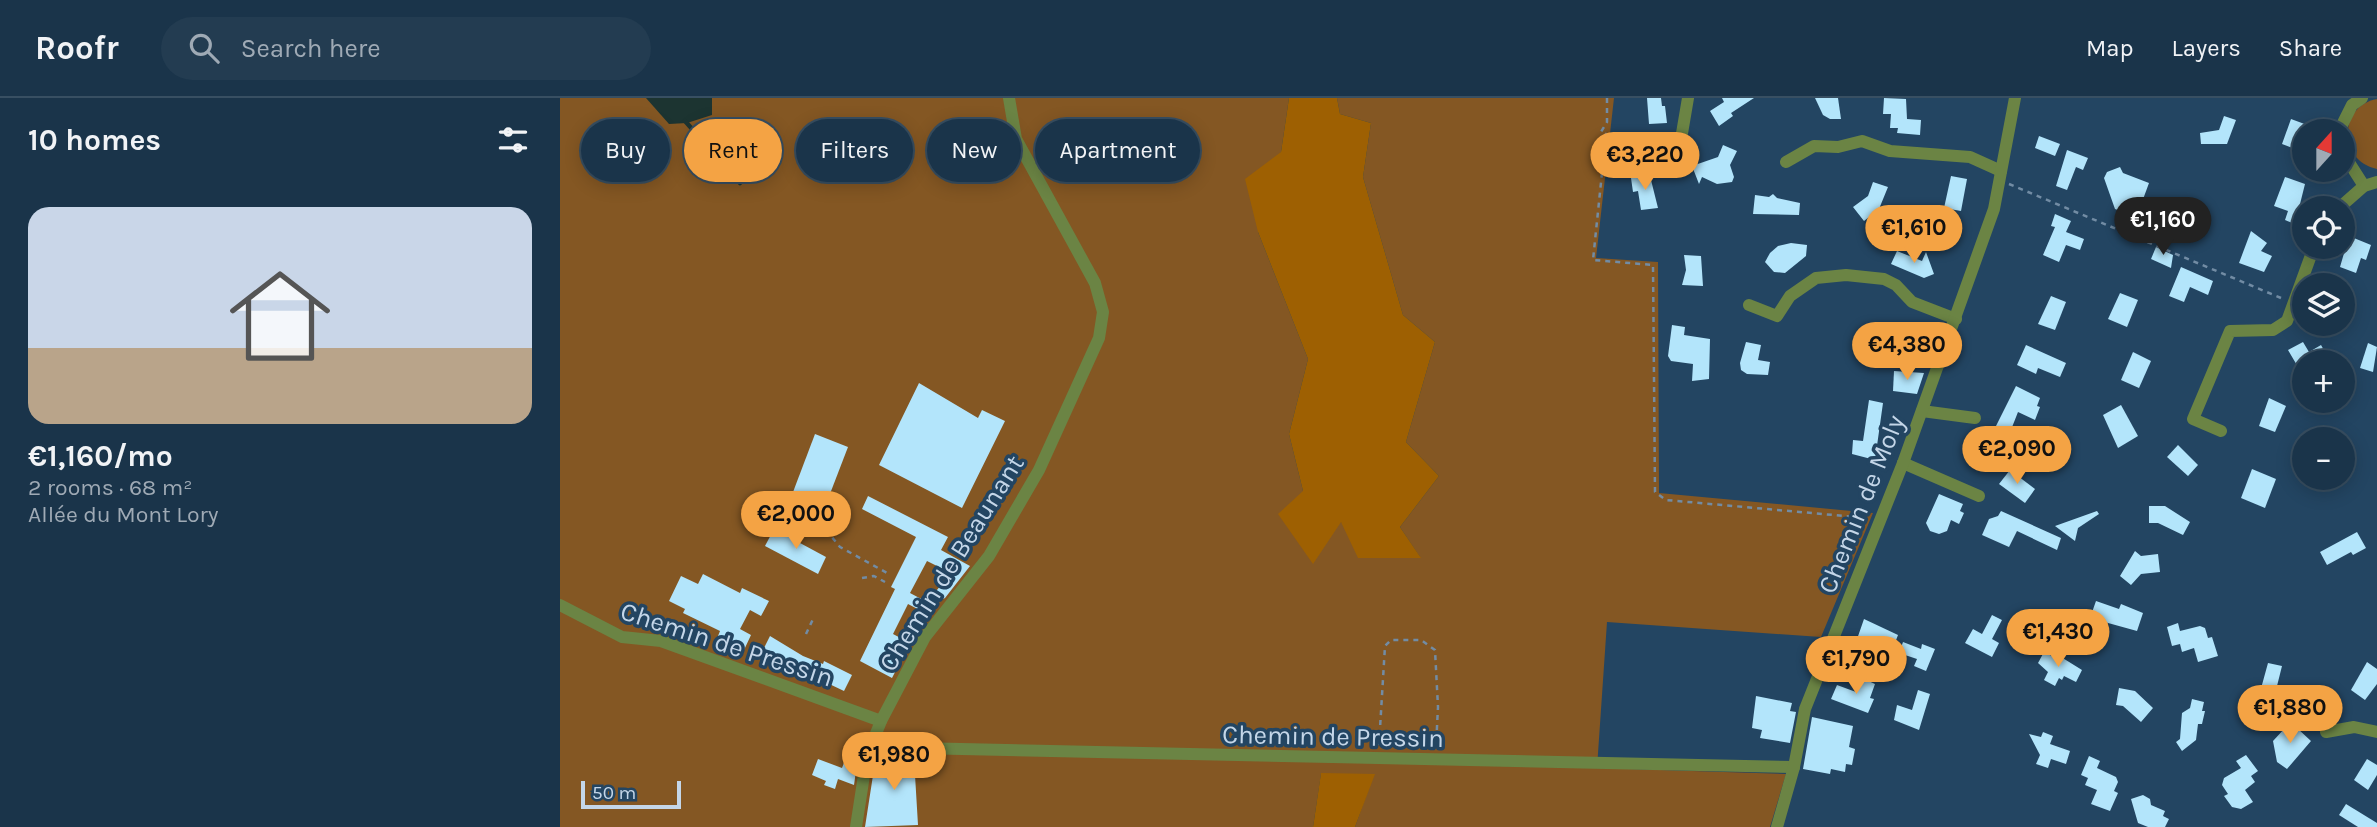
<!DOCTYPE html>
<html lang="en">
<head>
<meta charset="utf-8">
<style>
	:root { --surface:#1a344a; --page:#233c51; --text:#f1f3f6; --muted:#9faab5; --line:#384f62; --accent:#f4a344 }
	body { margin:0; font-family:Karla,sans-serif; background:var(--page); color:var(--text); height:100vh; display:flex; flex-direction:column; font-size:26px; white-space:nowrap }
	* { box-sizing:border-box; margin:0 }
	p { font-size:23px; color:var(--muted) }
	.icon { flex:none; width:38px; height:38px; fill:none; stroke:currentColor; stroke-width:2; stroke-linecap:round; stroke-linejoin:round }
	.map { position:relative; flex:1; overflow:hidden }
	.panel { display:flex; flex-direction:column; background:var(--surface); width:560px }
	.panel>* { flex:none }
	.hud { position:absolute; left:21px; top:21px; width:665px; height:63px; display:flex; gap:14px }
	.needle { width:46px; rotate:21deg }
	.tools { position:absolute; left:1732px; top:21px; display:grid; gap:14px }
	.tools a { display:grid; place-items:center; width:63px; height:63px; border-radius:50%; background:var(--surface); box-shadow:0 4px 18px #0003,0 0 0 2px var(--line); font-size:35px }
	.scale { position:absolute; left:21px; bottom:18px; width:100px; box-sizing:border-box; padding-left:7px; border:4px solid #c4d6e8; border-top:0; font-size:19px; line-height:24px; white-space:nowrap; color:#c4d6e8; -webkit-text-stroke:5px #234562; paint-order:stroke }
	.price { position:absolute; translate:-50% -60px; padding:0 16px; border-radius:24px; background:var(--accent); color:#111; font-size:23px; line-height:46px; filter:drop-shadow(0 2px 4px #0008) }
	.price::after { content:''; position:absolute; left:50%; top:42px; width:21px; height:16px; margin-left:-10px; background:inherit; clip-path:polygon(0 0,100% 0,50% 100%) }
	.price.active { background:#222; color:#fff }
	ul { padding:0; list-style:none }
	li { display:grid; align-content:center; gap:14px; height:371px; padding:0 28px }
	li+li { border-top:2px solid var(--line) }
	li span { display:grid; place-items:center; height:217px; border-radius:21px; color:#555 }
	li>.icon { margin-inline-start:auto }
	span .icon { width:126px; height:126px; fill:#fffc; stroke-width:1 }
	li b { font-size:30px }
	h2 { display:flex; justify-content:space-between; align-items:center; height:84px; padding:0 28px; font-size:30px }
	.chip { padding:0 24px; border-radius:32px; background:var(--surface); box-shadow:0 4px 18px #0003,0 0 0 2px var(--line); font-size:24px; line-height:63px }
	.chip.active { background:var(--accent); color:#111 }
	header { display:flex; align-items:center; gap:42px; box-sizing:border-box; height:98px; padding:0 35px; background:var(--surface); border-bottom:2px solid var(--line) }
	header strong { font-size:33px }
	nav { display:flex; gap:38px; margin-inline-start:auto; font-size:24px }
	.search { width:490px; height:63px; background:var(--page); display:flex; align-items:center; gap:18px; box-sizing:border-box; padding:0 24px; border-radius:38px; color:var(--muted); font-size:26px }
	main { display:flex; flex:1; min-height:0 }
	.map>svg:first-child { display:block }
	.green { fill:#845723 }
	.forest { fill:#9e6002 }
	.water { fill:#1c3431 }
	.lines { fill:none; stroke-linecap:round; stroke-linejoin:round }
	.stream { stroke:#1c3431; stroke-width:4.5 }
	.building { fill:#b3e5fb; fill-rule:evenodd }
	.path { stroke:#728ca4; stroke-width:2.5; stroke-dasharray:5 5; stroke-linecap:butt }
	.minor { stroke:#6b8444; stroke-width:12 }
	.labels { text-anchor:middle; stroke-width:7; stroke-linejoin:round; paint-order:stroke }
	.street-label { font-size:26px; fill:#c4d6e8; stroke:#234562 }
</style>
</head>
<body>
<header>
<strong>Roofr</strong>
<div class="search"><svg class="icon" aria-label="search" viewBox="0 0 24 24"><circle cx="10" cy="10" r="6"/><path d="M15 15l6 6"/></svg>Search here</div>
<nav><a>Map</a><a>Layers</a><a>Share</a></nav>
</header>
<main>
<section class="panel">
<h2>10 homes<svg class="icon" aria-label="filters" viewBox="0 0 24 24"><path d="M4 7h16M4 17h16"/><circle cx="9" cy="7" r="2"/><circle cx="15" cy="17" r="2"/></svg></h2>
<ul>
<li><span style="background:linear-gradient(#c9d6e8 65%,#b9a48a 0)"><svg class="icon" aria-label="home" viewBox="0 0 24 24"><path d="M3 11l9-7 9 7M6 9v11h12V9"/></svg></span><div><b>€1,160/mo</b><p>2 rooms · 68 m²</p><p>Allée du Mont Lory</p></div></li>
</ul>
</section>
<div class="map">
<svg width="1817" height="729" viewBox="0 0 1817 729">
	<rect width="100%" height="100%" fill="#234562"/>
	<g class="green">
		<path d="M 0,0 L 729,0 L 721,54 L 698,134 L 748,261 L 729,336 L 743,393 L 781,424 L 860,459 L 840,429 L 879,378 L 846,344 L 875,244 L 843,217 L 803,79 L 811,25 L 780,16 L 777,0 L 1054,0 L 1036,160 L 1098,164 L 1099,395 L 1313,415 L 1261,539 L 1047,524 L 1037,670 L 1226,676 L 1210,729 L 795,729 L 814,676 L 761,676 L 753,729 L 0,729 Z"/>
		<path d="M 1817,1 L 1817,71 C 1778,63 1778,8 1817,1 Z"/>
	</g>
	<g class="forest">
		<path d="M 729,0 L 777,0 L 780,16 L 811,25 L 803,79 L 843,217 L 875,244 L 846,344 L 879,378 L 840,429 L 861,460 L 798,460 L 781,424 L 753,466 L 718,416 L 743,393 L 729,336 L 748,261 L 698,134 L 685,81 L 721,54 Z"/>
		<path d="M 761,675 L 815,676 L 795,729 L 753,729 Z"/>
	</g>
	<path class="water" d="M 86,0 L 152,0 L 152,17 L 127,25 L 109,26 Z"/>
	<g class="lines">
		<path class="stream" d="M 125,23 L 180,85"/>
	</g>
	<g class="building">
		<path d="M 1087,0 L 1101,0 L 1102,8 L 1105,8 L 1107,25 L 1089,26 Z"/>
		<path d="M 1162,0 L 1194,0 L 1171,15 L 1173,18 L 1159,28 L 1150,13 L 1164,4 Z"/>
		<path d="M 1255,0 L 1278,0 L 1281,21 L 1270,21 L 1263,17 Z"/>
		<path d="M 1324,0 L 1346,1 L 1347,21 L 1361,22 L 1360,37 L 1337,35 L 1338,30 L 1330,30 L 1331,16 L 1323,16 Z"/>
		<path d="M 1664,18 L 1676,22 L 1667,46 L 1641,46 L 1640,35 L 1659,32 Z"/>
		<path d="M 1731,21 L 1750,28 L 1745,33 L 1740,53 L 1722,46 Z"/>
		<path d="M 1479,38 L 1500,46 L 1495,58 L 1475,50 Z"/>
		<path d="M 1163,47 L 1177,53 L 1170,67 L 1174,79 L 1172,84 L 1157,86 L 1142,79 L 1139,86 L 1132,68 L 1158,59 Z"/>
		<path d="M 1507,52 L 1528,60 L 1523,72 L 1516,69 L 1507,92 L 1496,88 Z"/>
		<path d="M 1560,69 L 1563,75 L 1589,85 L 1578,115 L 1591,119 L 1586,132 L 1574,127 L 1577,119 L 1555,111 L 1544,80 L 1547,74 Z"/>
		<path d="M 1090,78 L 1098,110 L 1081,112 L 1078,93 L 1073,94 L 1071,80 Z"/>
		<path d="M 1391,78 L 1407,81 L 1401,113 L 1384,110 Z"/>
		<path d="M 1725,79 L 1745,86 L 1735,126 L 1725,122 L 1728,113 L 1714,108 Z"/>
		<path d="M 1313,84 L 1328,89 L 1319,111 L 1304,123 L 1293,109 L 1308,98 Z"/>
		<path d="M 1213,96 L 1217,100 L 1240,105 L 1239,117 L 1193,116 L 1195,97 L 1209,99 Z"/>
		<path d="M 1619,101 L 1635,107 L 1626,130 L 1607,122 Z"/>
		<path d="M 1495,116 L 1511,123 L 1506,134 L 1524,141 L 1520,152 L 1506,147 L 1499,164 L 1483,157 L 1495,129 L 1491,128 Z"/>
		<path d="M 1691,133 L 1707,145 L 1701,153 L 1712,158 L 1704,174 L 1679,165 Z"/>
		<path d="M 1789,138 L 1811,147 L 1806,162 L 1801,160 L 1796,175 L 1780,169 Z"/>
		<path d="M 1231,145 L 1247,147 L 1246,158 L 1225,175 L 1214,174 L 1205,164 L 1210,155 L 1218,148 Z"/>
		<path d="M 1596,149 L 1613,157 L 1611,170 L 1591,161 Z"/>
		<path d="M 1337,153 L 1362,163 L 1366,154 L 1374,176 L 1364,180 L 1331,166 Z"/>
		<path d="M 1124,157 L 1141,158 L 1143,188 L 1122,187 L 1126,172 Z"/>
		<path d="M 1621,169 L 1653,183 L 1648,197 L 1630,189 L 1624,204 L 1609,198 Z"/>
		<path d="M 1560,195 L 1578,202 L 1567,229 L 1548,221 Z"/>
		<path d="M 1491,198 L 1506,204 L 1495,232 L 1478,226 Z"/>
		<path d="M 1112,227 L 1125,229 L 1124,237 L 1150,241 L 1149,281 L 1132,283 L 1133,266 L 1111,263 L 1108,258 Z"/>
		<path d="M 1186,244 L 1201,247 L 1198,262 L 1210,264 L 1208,277 L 1187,276 L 1181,272 L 1180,265 Z"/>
		<path d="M 1743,244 L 1749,254 L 1761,247 L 1769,261 L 1762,264 L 1745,264 L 1745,281 L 1728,252 Z"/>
		<path d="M 1808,245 L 1817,249 L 1813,274 L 1800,270 Z"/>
		<path d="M 1466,247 L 1506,265 L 1500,279 L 1478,270 L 1476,276 L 1457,267 Z"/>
		<path d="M 1573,254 L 1591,263 L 1579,290 L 1561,282 Z"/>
		<path d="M 1334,273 L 1364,275 L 1357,296 L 1333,293 Z"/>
		<path d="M 359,285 L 418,320 L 422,312 L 445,323 L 402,410 L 319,367 Z"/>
		<path d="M 1456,288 L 1480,300 L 1477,308 L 1480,309 L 1475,322 L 1458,314 L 1447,342 L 1432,336 Z"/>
		<path d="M 1709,300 L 1726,308 L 1715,334 L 1699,328 Z"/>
		<path d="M 1309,302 L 1323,305 L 1315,362 L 1292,356 L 1293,342 L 1303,343 Z"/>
		<path d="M 1561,307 L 1578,338 L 1558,350 L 1543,317 Z"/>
		<path d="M 255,336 L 288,349 L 263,414 L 230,402 Z"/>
		<path d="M 1618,347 L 1638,367 L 1628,378 L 1607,359 Z"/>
		<path d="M 1692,371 L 1716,381 L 1705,410 L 1681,400 Z"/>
		<path d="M 1450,372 L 1475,391 L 1465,405 L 1439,386 Z"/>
		<path d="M 1379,396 L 1403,406 L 1400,413 L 1404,415 L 1399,426 L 1391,422 L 1387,433 L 1379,436 L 1370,433 L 1366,425 Z"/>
		<path d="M 308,398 L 388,439 L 381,452 L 410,468 L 385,500 L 373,506 L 376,508 L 369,517 L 348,506 L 333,536 L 350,545 L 332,580 L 300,563 L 335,491 L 331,489 L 356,439 L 302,411 ZM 367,463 L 391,475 L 367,504 L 350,495 Z"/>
		<path d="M 1589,408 L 1605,408 L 1630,424 L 1623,437 L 1598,425 L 1589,425 Z"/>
		<path d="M 1441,413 L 1501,440 L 1497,452 L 1457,433 L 1449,449 L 1422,437 L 1429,421 L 1438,418 Z"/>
		<path d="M 1537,413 L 1539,416 L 1518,430 L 1515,443 L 1495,428 Z"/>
		<path d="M 214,431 L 266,459 L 258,476 L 205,448 Z"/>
		<path d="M 1797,434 L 1806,450 L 1793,457 L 1791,454 L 1767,467 L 1760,454 Z"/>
		<path d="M 1575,453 L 1581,458 L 1598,456 L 1600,474 L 1581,476 L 1571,487 L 1560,478 Z"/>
		<path d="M 143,476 L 180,495 L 182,490 L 209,503 L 201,518 L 190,512 L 180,531 L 191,537 L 184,552 L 158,538 L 160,533 L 123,515 L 125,511 L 109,503 L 121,478 L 138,486 Z"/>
		<path d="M 1536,503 L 1559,511 L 1561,506 L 1583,515 L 1577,533 L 1530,520 Z"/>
		<path d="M 1432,517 L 1442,522 L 1432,541 L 1439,545 L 1432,559 L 1405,545 L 1413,531 L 1422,536 Z"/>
		<path d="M 1304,521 L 1338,537 L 1333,550 L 1313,543 L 1311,550 L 1296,544 Z"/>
		<path d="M 1618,525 L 1620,533 L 1640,528 L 1645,530 L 1648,540 L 1652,539 L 1658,558 L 1638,564 L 1634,550 L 1622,554 L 1620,546 L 1612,548 L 1607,529 Z"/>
		<path d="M 210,538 L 243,558 L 263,566 L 264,563 L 292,577 L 284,593 L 202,554 Z"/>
		<path d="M 1343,544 L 1361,551 L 1362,546 L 1375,551 L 1366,573 L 1354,568 L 1357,561 L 1339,555 Z"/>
		<path d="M 1484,554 L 1492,558 L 1493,554 L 1522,572 L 1516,584 L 1504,578 L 1502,582 L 1499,580 L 1495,588 L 1484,582 L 1488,574 L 1478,565 Z"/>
		<path d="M 1807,564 L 1817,571 L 1817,586 L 1805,602 L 1791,592 Z"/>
		<path d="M 1708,565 L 1722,568 L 1712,608 L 1694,619 L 1690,618 L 1688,609 L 1697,605 Z"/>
		<path d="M 1302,580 L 1315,586 L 1310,600 L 1314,601 L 1308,615 L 1271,601 L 1277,587 L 1296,594 Z"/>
		<path d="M 1559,590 L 1575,593 L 1593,610 L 1581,624 L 1563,608 L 1556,607 Z"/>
		<path d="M 1358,592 L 1370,596 L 1359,632 L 1334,622 L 1337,607 L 1352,612 Z"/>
		<path d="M 1196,598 L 1232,605 L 1230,613 L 1236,614 L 1230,645 L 1200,640 L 1202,632 L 1192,630 Z"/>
		<path d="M 1632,601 L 1644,604 L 1642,613 L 1645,613 L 1642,626 L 1638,626 L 1636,642 L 1622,653 L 1616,644 L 1620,641 L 1622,615 L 1630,610 Z"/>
		<path d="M 1252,619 L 1293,628 L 1289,649 L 1295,651 L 1292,667 L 1286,666 L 1285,674 L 1271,671 L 1270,676 L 1243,671 Z"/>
		<path d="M 1735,624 L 1737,630 L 1751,643 L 1727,671 L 1717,664 L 1713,643 L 1725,630 L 1725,625 Z"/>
		<path d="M 1483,634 L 1493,638 L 1490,646 L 1510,653 L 1506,666 L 1491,661 L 1488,670 L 1476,666 L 1480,657 L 1469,636 L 1481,639 Z"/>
		<path d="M 1686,657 L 1698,673 L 1691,678 L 1695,684 L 1685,692 L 1693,704 L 1681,711 L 1672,709 L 1664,698 L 1668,696 L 1662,687 L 1664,680 L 1681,670 L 1676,663 Z"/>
		<path d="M 316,658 L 363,659 L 364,677 L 355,677 L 358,727 L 305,729 Z"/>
		<path d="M 1529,658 L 1540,663 L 1537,670 L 1556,679 L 1558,684 L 1554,693 L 1558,695 L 1550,713 L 1531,706 L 1537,692 L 1525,687 L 1528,680 L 1521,677 Z"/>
		<path d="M 258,661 L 282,670 L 285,662 L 297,666 L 294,687 L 278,681 L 275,691 L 264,687 L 266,683 L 252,677 Z"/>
		<path d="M 1807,661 L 1817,667 L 1817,677 L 1808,692 L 1794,682 Z"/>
		<path d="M 1583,697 L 1590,701 L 1591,707 L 1605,713 L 1603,718 L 1609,721 L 1605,729 L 1588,729 L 1578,725 L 1571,701 Z"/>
		<path d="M 1786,706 L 1817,725 L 1817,729 L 1798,729 L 1779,717 Z"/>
	</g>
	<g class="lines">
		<g class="path">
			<path d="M 1047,0 L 1047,24 L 1041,34 L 1046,36 L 1033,162 L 1093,167 L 1095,394 L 1106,402 L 1307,420"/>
			<path d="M 1449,86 L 1721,200"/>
			<path d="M 266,432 L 280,449 L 329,476"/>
			<path d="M 302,480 L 314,478 L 325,484"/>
			<path d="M 246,536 L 253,521"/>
			<path d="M 819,647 L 825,548 L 831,542 L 861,542 L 875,552 L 878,609 L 876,649"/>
		</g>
		<g class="minor">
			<path d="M 1779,33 L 1792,7 L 1802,0"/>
			<path d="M 1119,53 L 1128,0"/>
			<path d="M 1783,55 L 1804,88"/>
			<path d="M 1226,64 L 1254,48 L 1278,49 L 1302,43 L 1330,53 L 1410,59 L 1441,73"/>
			<path d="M 1779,110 L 1804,88 L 1817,84"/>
			<path d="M 1189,207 L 1217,218 L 1230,198 L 1256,180 L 1286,177 L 1324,181 L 1336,187 L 1352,204 L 1396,221"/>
			<path d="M 1362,313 L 1415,320"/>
			<path d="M 1661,333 L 1633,321 L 1670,233 L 1713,232 L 1727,223 L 1754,149"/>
			<path d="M 1343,365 L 1419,398"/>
			<path d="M 0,507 L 62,539 L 101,543 L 321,623"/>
			<path d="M 1766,634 L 1794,629 L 1817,634"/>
			<path d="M 311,649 L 1234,669"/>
			<path d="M 296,729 L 307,658 L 321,623 L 365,539 L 429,458 L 479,372 L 539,240 L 543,214 L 535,185 L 456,41 L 449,0"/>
			<path d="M 1217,729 L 1234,669 L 1245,611 L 1343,365 L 1434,111 L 1455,0"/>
		</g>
	</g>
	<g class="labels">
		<g class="street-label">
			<text transform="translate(1301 406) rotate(-68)" y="9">Chemin de Moly</text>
			<text transform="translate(391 465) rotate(-58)" y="9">Chemin de Beaunant</text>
			<text transform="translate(167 546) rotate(18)" y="9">Chemin de Pressin</text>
			<text transform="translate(773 638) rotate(1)" y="9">Chemin de Pressin</text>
		</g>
	</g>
</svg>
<div class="tools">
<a><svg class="needle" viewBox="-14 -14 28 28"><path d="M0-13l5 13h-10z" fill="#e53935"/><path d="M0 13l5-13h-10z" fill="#9faab5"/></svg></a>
<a><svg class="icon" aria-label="locate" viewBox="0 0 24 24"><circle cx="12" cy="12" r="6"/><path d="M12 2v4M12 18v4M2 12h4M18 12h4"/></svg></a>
<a><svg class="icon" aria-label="layers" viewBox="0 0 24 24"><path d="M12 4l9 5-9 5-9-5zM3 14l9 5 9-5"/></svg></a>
<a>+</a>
<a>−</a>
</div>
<div class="scale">50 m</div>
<b class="price" style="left:1085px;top:94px">€3,220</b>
<b class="price active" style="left:1603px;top:159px">€1,160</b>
<b class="price" style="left:1354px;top:167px">€1,610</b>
<b class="price" style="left:1347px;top:284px">€4,380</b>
<b class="price" style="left:1457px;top:388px">€2,090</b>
<b class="price" style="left:236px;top:453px">€2,000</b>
<b class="price" style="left:1498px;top:571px">€1,430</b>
<b class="price" style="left:1296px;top:598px">€1,790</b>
<b class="price" style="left:1730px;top:647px">€1,880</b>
<b class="price" style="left:334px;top:694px">€1,980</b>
<div class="hud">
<a class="chip">Buy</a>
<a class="chip active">Rent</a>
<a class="chip">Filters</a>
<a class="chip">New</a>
<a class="chip">Apartment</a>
</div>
</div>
</main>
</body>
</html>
